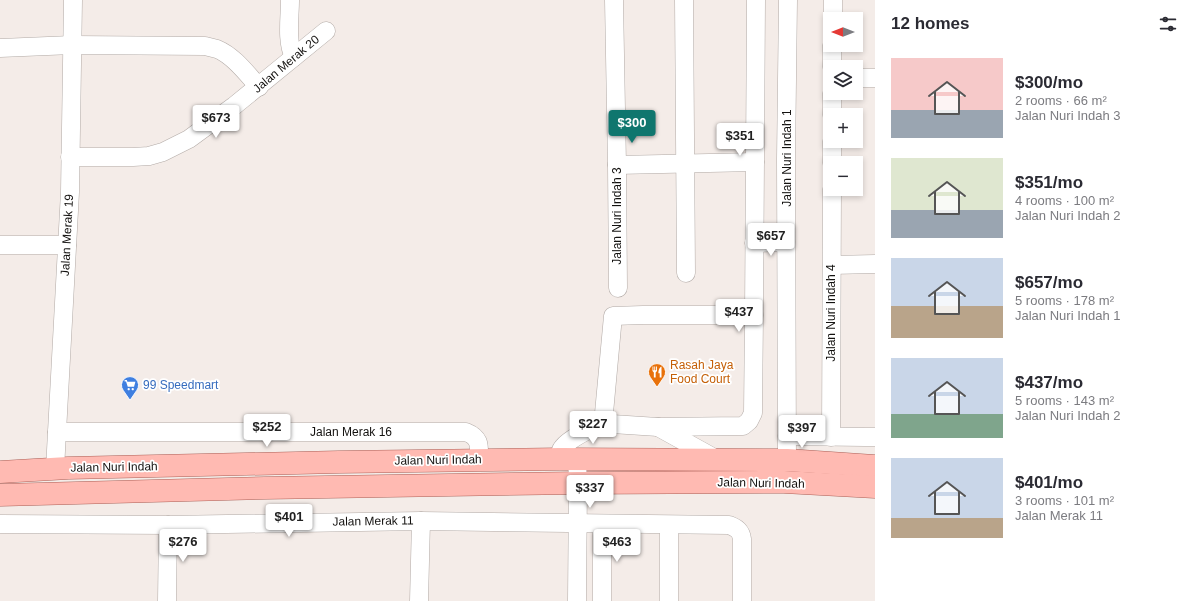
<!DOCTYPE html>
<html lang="en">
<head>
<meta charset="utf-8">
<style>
	:root { --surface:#fff; --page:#f2f2f3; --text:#2b2b33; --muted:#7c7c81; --accent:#0f766e }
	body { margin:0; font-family:Helvetica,sans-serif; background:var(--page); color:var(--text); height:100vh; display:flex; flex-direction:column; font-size:15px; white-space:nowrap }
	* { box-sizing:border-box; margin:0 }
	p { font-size:13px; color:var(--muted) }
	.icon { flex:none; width:22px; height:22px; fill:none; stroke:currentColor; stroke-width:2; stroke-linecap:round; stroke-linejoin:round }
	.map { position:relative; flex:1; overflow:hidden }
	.sheet { display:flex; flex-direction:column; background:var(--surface); width:320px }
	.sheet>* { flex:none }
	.needle { width:26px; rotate:270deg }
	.buttons { position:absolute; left:823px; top:12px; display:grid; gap:8px }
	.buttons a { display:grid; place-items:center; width:40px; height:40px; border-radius:0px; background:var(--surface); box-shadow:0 2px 6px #0003; font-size:20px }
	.price { position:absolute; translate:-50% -34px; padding:0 9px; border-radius:4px; background:#fff; color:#222; font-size:13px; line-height:26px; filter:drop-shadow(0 1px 2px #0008) }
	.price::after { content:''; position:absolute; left:50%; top:24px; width:12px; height:9px; margin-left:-6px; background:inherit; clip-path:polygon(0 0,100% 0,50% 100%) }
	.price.selected { background:var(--accent); color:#fff }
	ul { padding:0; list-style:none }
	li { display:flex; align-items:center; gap:12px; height:100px; padding:0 16px }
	li span { display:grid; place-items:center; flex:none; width:112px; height:80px; border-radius:0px; color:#555 }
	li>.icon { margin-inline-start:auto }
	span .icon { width:48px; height:48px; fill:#fffc; stroke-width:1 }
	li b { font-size:17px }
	h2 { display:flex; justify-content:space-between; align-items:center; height:48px; padding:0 16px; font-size:17px }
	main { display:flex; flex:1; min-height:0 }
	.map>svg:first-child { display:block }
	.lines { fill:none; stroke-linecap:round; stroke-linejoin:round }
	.minor-casing { stroke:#b2aaa6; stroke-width:19 }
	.major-casing { stroke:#ac6158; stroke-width:23 }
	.minor { stroke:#fff; stroke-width:18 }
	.major { stroke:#ffbab2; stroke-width:22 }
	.labels { text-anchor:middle; stroke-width:3.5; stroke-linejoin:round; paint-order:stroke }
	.street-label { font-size:12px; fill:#13110f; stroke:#fff }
	.food-label { font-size:12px; fill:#c56008; stroke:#fff; text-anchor:start }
	.shop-label { font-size:12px; fill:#366cbe; stroke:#fff; text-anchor:start }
</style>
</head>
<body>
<main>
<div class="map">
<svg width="875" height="601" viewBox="0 0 875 601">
	<rect width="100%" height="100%" fill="#f4ece8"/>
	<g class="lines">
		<g class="minor-casing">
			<g id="minor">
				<path d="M 290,0 C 290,17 286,42 294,57"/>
				<path d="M 614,0 L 617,165 L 618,288"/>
				<path d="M 684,0 L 686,273"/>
				<path d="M 833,19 L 833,0"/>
				<path d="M 0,48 L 72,45 L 205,46 C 209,47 213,48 217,49 C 234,56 247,74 259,87"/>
				<path d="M 832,67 L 832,45"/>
				<path d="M 856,78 L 875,78"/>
				<path d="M 832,115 L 832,93"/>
				<path d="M 70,157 L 133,157 L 149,156 L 163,152 L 189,139 L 234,106 L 326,31"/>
				<path d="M 832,163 L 832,141"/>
				<path d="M 617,165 L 755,162"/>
				<path d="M 754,243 L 786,242"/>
				<path d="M 0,245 L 67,245"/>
				<path d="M 832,265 L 875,264"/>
				<path d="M 643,315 L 754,315 L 753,413 L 749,421 L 743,426 L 658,427 L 612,424 L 606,421 L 604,413 L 613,316 Z"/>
				<path d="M 754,315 L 756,0"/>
				<path d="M 658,427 L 716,459"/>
				<path d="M 57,432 L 466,432 C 481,438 479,446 479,460"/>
				<path d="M 787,436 L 865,437 L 875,437"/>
				<path d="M 831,437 L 832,189"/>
				<path d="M 560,459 C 560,454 560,450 563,447 C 571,437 595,427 606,421"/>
				<path d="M 787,460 L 786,159 L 788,0"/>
				<path d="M 55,469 L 70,192 L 73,0"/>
				<path d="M 0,524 L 168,525 L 421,521 L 729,525 C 737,528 741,531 742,539 L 742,601"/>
				<path d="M 602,524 L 602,601"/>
				<path d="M 167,601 L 168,525"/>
				<path d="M 419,601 L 421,521"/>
				<path d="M 577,601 L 578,483 L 577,459"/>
				<path d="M 669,601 L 669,525"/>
			</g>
		</g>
		<g class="major-casing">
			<g id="major">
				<path d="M 0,472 L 68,468 L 339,462 L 560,459 L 787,460 L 875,466"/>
				<path d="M 0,495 L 265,488 L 578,483 L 784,482 L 875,487"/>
			</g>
		</g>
		<use href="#minor" class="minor"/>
		<use href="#major" class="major"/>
	</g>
	<defs>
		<g id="restaurant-pin" transform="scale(0.9)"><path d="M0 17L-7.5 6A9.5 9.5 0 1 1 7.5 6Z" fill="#e8710a" stroke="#fff"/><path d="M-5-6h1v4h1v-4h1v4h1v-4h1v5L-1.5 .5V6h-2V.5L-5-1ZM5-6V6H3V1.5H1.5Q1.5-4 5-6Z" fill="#fff"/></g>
		<g id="supermarket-pin" transform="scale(0.9)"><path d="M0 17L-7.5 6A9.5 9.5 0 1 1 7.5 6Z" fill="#3f7fe0" stroke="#fff"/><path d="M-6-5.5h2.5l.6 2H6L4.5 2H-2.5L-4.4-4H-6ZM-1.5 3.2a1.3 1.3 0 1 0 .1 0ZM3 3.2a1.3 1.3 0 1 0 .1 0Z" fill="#fff"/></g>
	</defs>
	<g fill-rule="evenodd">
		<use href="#restaurant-pin" x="657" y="372"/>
		<use href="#supermarket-pin" x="130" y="385"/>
	</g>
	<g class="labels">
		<g class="street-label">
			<text transform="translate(286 64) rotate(-40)" y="4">Jalan Merak 20</text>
			<text transform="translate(787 158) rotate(-90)" y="4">Jalan Nuri Indah 1</text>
			<text transform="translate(617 216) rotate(-90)" y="4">Jalan Nuri Indah 3</text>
			<text transform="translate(67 235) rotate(-87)" y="4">Jalan Merak 19</text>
			<text transform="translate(831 313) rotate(-90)" y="4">Jalan Nuri Indah 4</text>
			<text x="351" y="436">Jalan Merak 16</text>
			<text transform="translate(438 460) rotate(-1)" y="4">Jalan Nuri Indah</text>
			<text transform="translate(114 467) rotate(-1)" y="4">Jalan Nuri Indah</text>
			<text transform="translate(761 483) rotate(1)" y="4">Jalan Nuri Indah</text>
			<text transform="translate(373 521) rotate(-1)" y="4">Jalan Merak 11</text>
		</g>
		<g class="food-label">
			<text x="670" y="369">Rasah Jaya<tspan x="670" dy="14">Food Court</tspan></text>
		</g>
		<g class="shop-label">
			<text x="143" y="389">99 Speedmart</text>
		</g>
	</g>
</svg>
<div class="buttons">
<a><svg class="needle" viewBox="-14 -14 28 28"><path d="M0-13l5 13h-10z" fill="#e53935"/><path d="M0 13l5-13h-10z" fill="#7c7c81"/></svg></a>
<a><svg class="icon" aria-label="layers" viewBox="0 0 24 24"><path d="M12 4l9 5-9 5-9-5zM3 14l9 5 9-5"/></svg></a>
<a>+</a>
<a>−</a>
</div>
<b class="price" style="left:216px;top:139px">$673</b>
<b class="price selected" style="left:632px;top:144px">$300</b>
<b class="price" style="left:740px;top:157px">$351</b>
<b class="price" style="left:771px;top:257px">$657</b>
<b class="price" style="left:739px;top:333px">$437</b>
<b class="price" style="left:593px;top:445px">$227</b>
<b class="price" style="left:267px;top:448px">$252</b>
<b class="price" style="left:802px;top:449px">$397</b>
<b class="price" style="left:590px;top:509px">$337</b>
<b class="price" style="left:289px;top:538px">$401</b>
<b class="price" style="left:183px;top:563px">$276</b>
<b class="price" style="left:617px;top:563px">$463</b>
</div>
<section class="sheet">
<h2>12 homes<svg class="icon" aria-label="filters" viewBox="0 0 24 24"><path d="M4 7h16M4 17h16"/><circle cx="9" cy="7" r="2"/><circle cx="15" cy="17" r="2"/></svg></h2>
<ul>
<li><span style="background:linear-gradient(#f6c9c9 65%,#9aa5b1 0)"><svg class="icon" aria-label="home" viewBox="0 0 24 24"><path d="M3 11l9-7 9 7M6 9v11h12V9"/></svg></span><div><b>$300/mo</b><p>2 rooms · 66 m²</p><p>Jalan Nuri Indah 3</p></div></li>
<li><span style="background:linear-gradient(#dfe7d0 65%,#9aa5b1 0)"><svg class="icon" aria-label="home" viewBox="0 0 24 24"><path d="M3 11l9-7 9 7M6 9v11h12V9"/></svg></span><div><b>$351/mo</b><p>4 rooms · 100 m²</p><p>Jalan Nuri Indah 2</p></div></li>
<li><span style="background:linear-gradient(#c9d6e8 60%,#b9a48a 0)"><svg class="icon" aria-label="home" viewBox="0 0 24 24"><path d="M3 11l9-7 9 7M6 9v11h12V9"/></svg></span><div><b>$657/mo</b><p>5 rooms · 178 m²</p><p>Jalan Nuri Indah 1</p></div></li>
<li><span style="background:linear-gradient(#c9d6e8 70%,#7fa58c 0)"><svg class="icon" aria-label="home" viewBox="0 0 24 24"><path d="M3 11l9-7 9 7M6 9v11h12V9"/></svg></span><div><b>$437/mo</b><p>5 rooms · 143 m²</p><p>Jalan Nuri Indah 2</p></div></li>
<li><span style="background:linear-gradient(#c9d6e8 75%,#b9a48a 0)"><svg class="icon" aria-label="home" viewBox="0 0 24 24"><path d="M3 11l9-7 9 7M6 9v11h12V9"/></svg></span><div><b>$401/mo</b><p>3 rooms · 101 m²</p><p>Jalan Merak 11</p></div></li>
</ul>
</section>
</main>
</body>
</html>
